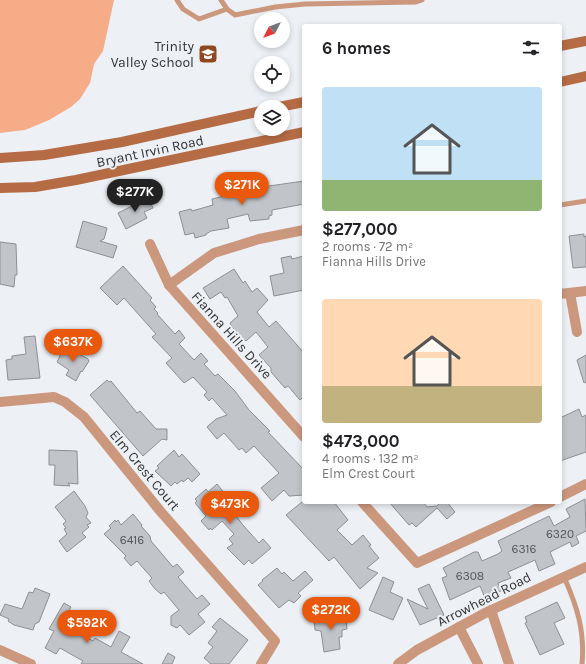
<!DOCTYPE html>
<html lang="en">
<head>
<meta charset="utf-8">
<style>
	:root { --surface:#fff; --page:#f6f6f6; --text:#202124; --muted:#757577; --accent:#ea580c }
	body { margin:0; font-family:Karla,sans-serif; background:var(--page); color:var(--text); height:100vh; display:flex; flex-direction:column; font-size:15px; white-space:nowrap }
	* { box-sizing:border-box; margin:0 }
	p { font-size:13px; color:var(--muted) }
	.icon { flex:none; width:22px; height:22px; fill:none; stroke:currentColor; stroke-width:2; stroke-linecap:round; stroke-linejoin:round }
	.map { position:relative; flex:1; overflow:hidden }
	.drawer { position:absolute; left:302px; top:24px; width:260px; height:480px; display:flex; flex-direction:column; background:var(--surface); border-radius:4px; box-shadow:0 2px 6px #0003 }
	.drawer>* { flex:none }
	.needle { width:26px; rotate:228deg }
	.tools { position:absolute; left:254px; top:12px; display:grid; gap:8px }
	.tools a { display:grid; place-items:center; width:36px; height:36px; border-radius:50%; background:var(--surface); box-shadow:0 2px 6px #0003; font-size:20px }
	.price { position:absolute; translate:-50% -34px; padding:0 9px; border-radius:14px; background:var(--accent); color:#fff; font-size:13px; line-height:26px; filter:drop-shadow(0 1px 2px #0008) }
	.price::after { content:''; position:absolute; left:50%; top:24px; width:12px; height:9px; margin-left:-6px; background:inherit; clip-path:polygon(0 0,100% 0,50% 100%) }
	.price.current { background:#222; color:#fff }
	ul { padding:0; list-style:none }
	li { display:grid; align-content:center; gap:8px; height:212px; padding:0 20px }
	li span { display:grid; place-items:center; height:124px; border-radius:4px; color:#555 }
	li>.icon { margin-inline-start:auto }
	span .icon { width:72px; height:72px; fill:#fffc; stroke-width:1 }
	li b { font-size:17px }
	h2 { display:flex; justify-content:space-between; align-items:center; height:48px; padding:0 20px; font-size:17px }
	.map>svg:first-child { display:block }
	.forest { fill:#f6ac87 }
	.building { fill:#c1c4c9; stroke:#8d8f94 }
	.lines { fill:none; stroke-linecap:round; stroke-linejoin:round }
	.service { stroke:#cb987e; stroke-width:5 }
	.minor { stroke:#cb987e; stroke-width:10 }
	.secondary { stroke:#b56b44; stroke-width:10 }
	.labels { text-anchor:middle; stroke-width:4; stroke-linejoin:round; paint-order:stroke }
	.number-label { font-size:12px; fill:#555659 }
	.poi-label { font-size:14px; fill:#313234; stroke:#edf0f5; text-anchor:end }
	.street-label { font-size:14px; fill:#313234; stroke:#edf0f5 }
</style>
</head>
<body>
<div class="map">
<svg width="586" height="664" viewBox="0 0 586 664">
	<rect width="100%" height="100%" fill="#edf0f5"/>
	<path class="forest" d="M 0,0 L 114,0 L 103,51 L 94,64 L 90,83 L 80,99 L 71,107 L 49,120 L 25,130 L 0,133 Z"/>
	<g class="building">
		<path d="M 253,178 L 255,188 L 304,181 L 304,204 L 272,210 L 272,215 L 269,216 L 269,219 L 250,221 L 248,214 L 227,219 L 229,228 L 211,231 L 206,234 L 206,235 L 195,238 L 194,233 L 185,235 L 179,212 L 191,209 L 192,211 L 213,205 L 212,199 L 229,195 L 227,188 L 242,185 L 241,181 Z"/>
		<path d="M 148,198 L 153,208 L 144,212 L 147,218 L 126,229 L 118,213 Z"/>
		<path d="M 83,221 L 107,228 L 104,239 L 100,241 L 117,246 L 113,258 L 76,247 Z"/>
		<path d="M 584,234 L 584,237 L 586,236 L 586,267 L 573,268 L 569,236 Z"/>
		<path d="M 0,242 L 16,244 L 17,275 L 15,275 L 14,287 L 0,284 Z"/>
		<path d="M 291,256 L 292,259 L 304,256 L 304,290 L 274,296 L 270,276 L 284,273 L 281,258 Z"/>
		<path d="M 123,266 L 152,298 L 150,300 L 156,307 L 154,309 L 158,313 L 157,314 L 175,334 L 179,330 L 185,338 L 179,344 L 194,360 L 201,353 L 208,361 L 204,364 L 215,376 L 218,374 L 235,391 L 249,410 L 270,431 L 268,432 L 304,470 L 304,495 L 289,496 L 284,490 L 272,501 L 261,488 L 279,473 L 254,446 L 246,453 L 242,448 L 239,450 L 224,433 L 217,439 L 207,427 L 216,419 L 227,415 L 212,398 L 209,401 L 204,395 L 207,392 L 193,377 L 184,383 L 166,363 L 172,358 L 152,337 L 156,334 L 124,298 L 117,305 L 100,288 Z"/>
		<path d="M 234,269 L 243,283 L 245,281 L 252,292 L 257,288 L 268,300 L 257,312 L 269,327 L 276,321 L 304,353 L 304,396 L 300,400 L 288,386 L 285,388 L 271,372 L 271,368 L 259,355 L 268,347 L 256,332 L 246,341 L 232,327 L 230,323 L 238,316 L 227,297 L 225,298 L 221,292 L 210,299 L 203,288 Z"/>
		<path d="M 35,336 L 40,378 L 8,380 L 6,360 L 12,359 L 12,356 L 26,354 L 24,337 Z"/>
		<path d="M 65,346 L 88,359 L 89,361 L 82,372 L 81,371 L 76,381 L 66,375 L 69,370 L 57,362 Z"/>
		<path d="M 586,355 L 586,382 L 584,383 L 577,360 Z"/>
		<path d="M 107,380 L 109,382 L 111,381 L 137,413 L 140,411 L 156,429 L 167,429 L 167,440 L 162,439 L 143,456 L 90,395 Z"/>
		<path d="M 579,409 L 582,417 L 586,415 L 586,452 L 560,461 L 560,418 Z"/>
		<path d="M 49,450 L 77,451 L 78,484 L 68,483 L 70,486 L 54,485 L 55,465 L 49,465 Z"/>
		<path d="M 174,450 L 179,457 L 182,454 L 200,474 L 192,482 L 188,478 L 183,482 L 182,480 L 177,484 L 175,482 L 171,486 L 155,471 L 159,468 L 157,466 Z"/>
		<path d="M 217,484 L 233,504 L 235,502 L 241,509 L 236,513 L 237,515 L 236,516 L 243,525 L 259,543 L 263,539 L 271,548 L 252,564 L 249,560 L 244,565 L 227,548 L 233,544 L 229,539 L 234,534 L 222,521 L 212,530 L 210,528 L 209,530 L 201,521 L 206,516 L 195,503 L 197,501 L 195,499 L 206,489 L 208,492 Z"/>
		<path d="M 74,491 L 85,506 L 88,513 L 86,517 L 91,523 L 87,525 L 89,527 L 82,533 L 86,537 L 67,552 L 59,541 L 67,534 L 64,529 L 66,528 L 63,524 L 66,521 L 55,507 Z"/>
		<path d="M 585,499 L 586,531 L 576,536 L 579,543 L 572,547 L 570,542 L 550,552 L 555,564 L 539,571 L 535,560 L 508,572 L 511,578 L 498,583 L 501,591 L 485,598 L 480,586 L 450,600 L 442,578 L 447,576 L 443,568 L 474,552 L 478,552 L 482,561 L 498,554 L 502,551 L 498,541 L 549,516 L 554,526 L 570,517 L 566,509 Z"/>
		<path d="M 302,502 L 334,502 L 348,520 L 337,530 L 352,545 L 363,535 L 371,545 L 369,546 L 379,558 L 367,568 L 378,573 L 360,589 L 334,557 L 329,561 L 286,515 Z"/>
		<path d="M 389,502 L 423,502 L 427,507 L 437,506 L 441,502 L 447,502 L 455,512 L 447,519 L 437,508 L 416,527 L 412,523 L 409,525 Z"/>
		<path d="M 133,514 L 142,525 L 141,526 L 150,536 L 151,541 L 173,567 L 177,564 L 184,572 L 178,577 L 197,599 L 202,595 L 210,604 L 198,614 L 205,622 L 189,635 L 180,625 L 177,628 L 171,625 L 171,616 L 179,610 L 164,592 L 161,594 L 155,589 L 149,581 L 152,578 L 137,561 L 131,566 L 124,558 L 126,556 L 104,534 L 111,528 L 109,526 L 115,520 L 116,522 L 118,520 L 121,525 Z"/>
		<path d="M 277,568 L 282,574 L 284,572 L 293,581 L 305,571 L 313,580 L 298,593 L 301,596 L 294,603 L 289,600 L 279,608 L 258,585 L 263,581 L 262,580 Z"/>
		<path d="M 383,577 L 394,582 L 390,592 L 403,598 L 393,620 L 369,610 Z"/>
		<path d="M 429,584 L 444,615 L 420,625 L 407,599 L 428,609 L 418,589 Z"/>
		<path d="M 35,588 L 50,594 L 39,622 L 35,624 L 33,630 L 14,625 L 8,621 L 9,619 L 0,615 L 5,604 L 22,609 L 29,592 L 33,593 Z"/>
		<path d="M 557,602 L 565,618 L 554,623 L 564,644 L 540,655 L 525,623 L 527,622 L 525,617 Z"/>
		<path d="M 64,603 L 71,607 L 67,614 L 69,615 L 64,625 L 93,641 L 95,638 L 111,647 L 119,631 L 130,637 L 121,652 L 143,664 L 81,664 L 83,661 L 60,648 L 56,654 L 45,648 L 54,631 L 49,629 Z"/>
		<path d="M 336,616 L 337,618 L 346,617 L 347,629 L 342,630 L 342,637 L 339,637 L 340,649 L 324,652 L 321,631 L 315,630 L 314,618 Z"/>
		<path d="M 220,618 L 248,640 L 229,664 L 211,664 L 204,658 L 213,647 L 208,643 L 217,631 L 212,627 Z"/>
		<path d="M 168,653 L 175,657 L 172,664 L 162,664 Z"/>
	</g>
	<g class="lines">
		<g class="service">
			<path d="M 177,0 L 183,9 L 199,19 L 227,9"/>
			<path d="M 221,0 L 227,9 L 235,15 L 275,7 L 305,4 L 416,2 L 422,0"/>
			<path d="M 560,205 L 586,201"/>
			<path d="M 564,577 C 577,606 585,631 582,664"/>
		</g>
		<g class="minor">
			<path d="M 150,244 L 169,285 L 304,437"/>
			<path d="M 169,285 L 214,253 L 259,239 L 304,230"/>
			<path d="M 570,293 L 577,332"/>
			<path d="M 560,294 L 586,291"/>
			<path d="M 0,402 L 54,397 L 65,402 L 84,417 L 161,512 L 275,641 L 261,664"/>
			<path d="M 560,497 L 586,484"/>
			<path d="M 362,502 L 417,563 L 551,502"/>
			<path d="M 491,610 L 509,664"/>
			<path d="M 459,627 L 478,664"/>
			<path d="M 0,650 L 31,664"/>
			<path d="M 398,664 L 417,650 L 487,612 L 586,567"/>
		</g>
		<g class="secondary">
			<path d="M 560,46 L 586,41"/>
			<path d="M 560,82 L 586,76"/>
			<path d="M 279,107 L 304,102"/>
			<path d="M 0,158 L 44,155 L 122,142 L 261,111"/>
			<path d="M 0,188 L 35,187 L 76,180 L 304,132"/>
		</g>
	</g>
	<defs>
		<g id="school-square" transform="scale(1)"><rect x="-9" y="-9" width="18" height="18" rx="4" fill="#8f4921" stroke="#edf0f5"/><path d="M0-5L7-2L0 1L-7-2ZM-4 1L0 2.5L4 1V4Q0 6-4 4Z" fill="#fff"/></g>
	</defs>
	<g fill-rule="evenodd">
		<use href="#school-square" x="208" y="54"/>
	</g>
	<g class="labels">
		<g class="number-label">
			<text x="560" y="538">6320</text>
			<text x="132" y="544">6416</text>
			<text x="524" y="553">6316</text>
			<text x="470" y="580">6308</text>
		</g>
		<g class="poi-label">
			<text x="194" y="51">Trinity<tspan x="194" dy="16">Valley School</tspan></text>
		</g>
		<g class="street-label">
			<text transform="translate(150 151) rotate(-12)" y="5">Bryant Irvin Road</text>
			<text transform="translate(232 335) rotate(48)" y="5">Fianna Hills Drive</text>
			<text transform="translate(145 470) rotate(50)" y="5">Elm Crest Court</text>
			<text transform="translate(484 599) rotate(-27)" y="5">Arrowhead Road</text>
		</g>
	</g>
</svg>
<div class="tools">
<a><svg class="needle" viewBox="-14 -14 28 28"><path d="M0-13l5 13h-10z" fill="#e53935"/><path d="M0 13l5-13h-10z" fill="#757577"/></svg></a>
<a><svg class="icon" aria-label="locate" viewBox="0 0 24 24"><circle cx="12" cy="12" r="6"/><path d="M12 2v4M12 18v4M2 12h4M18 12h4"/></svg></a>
<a><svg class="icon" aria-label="layers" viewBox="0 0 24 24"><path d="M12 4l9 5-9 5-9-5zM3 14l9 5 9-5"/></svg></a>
</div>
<b class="price" style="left:242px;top:206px">$271K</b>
<b class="price current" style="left:135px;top:213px">$277K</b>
<b class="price" style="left:73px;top:363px">$637K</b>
<b class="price" style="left:230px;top:525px">$473K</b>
<b class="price" style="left:331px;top:631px">$272K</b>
<b class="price" style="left:87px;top:644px">$592K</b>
<section class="drawer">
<h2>6 homes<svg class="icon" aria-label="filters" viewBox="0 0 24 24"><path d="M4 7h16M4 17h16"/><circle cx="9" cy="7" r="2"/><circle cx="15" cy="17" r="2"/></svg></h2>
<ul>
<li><span style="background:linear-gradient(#bfe0f5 75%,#8fb573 0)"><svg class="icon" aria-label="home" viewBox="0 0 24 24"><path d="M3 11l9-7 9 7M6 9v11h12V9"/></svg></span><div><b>$277,000</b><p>2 rooms · 72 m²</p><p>Fianna Hills Drive</p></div></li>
<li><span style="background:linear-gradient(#ffd9b3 70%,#c2b280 0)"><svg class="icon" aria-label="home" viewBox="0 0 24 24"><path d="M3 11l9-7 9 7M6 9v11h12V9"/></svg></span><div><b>$473,000</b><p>4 rooms · 132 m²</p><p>Elm Crest Court</p></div></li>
</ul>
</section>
</div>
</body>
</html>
